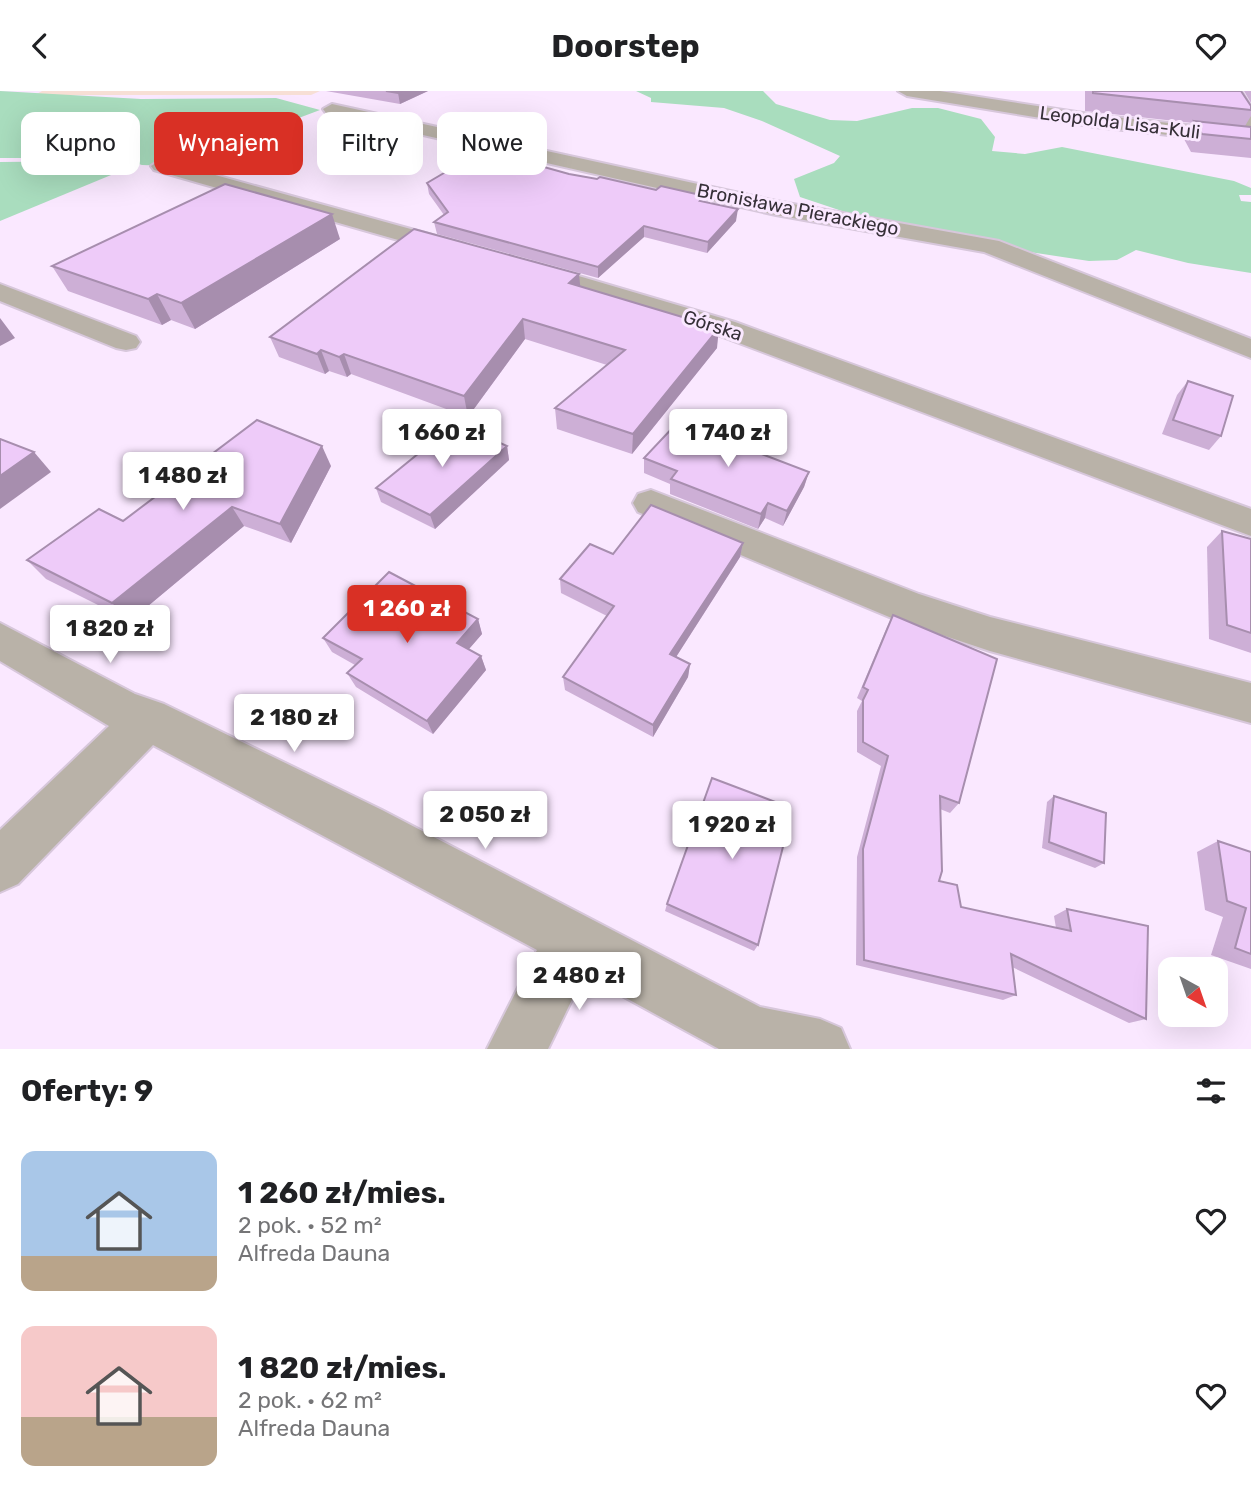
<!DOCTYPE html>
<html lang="pl">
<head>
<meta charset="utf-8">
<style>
	:root { --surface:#fff; --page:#f6f6f6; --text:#202124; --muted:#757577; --accent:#d93025 }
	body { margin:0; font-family:Rubik,sans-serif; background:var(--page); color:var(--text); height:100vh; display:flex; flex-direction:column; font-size:26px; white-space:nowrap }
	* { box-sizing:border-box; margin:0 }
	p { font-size:23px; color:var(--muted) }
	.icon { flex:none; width:38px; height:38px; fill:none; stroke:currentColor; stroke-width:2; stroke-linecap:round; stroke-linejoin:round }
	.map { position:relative; height:958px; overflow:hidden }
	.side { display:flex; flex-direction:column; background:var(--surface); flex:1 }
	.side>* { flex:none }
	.top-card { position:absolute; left:21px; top:21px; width:700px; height:63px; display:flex; gap:14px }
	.needle { width:46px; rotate:140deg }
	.controls { position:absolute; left:1158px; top:866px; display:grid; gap:14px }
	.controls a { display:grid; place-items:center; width:70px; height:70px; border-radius:14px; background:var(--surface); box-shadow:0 7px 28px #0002; font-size:35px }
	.price { position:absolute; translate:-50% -60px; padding:0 16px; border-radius:7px; background:#fff; color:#222; font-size:23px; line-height:46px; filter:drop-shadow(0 2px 4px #0008) }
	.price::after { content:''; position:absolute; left:50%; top:42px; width:21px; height:16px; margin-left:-10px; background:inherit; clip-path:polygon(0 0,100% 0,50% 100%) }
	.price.selected { background:var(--accent); color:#fff }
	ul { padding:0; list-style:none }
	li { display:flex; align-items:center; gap:21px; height:175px; padding:0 21px }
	li span { display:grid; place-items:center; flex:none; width:196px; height:140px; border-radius:14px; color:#555 }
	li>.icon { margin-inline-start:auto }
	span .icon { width:84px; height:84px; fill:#fffc; stroke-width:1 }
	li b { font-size:30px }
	h2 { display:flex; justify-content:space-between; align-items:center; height:84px; padding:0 21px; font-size:30px }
	.chip { padding:0 24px; border-radius:14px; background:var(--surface); box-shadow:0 7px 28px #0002; font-size:24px; line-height:63px }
	.chip.selected { background:var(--accent); color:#fff }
	header { display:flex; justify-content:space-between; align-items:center; height:91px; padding:0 21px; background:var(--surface); font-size:32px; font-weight:700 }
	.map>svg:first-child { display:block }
	.industrial { fill:#f7dfd5 }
	.green { fill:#a9ddbe }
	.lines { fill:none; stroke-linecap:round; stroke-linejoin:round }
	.minor-casing { stroke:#d7c7db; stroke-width:4 }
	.tertiary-casing { stroke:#d7c7db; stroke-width:4 }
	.minor { fill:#b9b2a8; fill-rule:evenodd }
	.tertiary { fill:#b9b2a8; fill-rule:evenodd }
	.wall { fill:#cdafd6 }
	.shaded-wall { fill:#a78eae }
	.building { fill:#eecbf9; stroke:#a78eae; stroke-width:2 }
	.labels { text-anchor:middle; stroke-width:6; stroke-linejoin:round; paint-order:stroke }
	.far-street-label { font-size:19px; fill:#363038; stroke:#fae8ff }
</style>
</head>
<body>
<header><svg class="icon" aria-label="back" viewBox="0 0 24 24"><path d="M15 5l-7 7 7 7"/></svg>Doorstep<svg class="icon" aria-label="heart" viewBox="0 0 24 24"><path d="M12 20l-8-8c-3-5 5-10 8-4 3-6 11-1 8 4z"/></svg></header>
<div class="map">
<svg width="1251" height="958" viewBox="0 0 1251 958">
	<rect width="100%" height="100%" fill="#fae8ff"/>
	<path class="industrial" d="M 42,0 L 320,0 L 311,4 L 35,4 Z"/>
	<g class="green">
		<path d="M 0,0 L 141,8 L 276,7 L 320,19 L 171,75 L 142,74 L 119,67 L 0,67 Z"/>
		<path d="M 636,0 L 763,0 L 776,13 L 830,29 L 857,30 L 912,17 L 938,17 L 981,28 L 995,46 L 992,60 L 1025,63 L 1062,56 L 1234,90 L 1251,97 L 1251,104 L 1239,104 L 1241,110 L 1251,111 L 1251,182 L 1188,172 L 1136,159 L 1117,169 L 1089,170 L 1023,160 L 872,130 L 800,106 L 794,88 L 834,72 L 840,65 L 762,30 L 724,17 L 651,11 L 651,7 Z"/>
		<path d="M 103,70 L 128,77 L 0,130 L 0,71 Z"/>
	</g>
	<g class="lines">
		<g class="minor-casing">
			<g id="minor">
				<path d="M 898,0 L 940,0 L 1096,24 L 1251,41 L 1251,53 L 1096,36 L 907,5 Z"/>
				<path d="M 332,13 L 776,110 L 999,150 L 1251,248 L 1251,267 L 984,161 L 776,124 L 326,22 L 323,18 Z"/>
				<path d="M 161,69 L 465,153 L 468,158 L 465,163 L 447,163 L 154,79 L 151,75 Z"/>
				<path d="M 531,171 L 735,231 L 1251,418 L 1251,445 L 715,243 L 522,184 L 518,179 L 522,174 Z"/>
				<path d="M 0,193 L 136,245 L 140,251 L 136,257 L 126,259 L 116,257 L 0,210 Z"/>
				<path d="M 651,399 L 919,503 L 990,526 L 1251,592 L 1251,632 L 990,560 L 894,528 L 638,421 L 633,412 L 638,403 Z"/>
				<path d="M 0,532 L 135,603 L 164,613 L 382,719 L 760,916 L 820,928 L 841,937 L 850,958 L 719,958 L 584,884 L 548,958 L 487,958 L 537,859 L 153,654 L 18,793 L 0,801 L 0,739 L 109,635 L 0,570 Z"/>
			</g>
		</g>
		<g class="tertiary-casing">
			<path id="tertiary" d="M 1223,0 L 1241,0 L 1251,16 L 1251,37 L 1244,35 Z"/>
		</g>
		<use href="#minor" class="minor"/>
		<use href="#tertiary" class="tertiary"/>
	</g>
	<g class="wall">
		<path d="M 326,0 L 428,0 L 400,13 Z"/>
		<path d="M 1085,0 L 1241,0 L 1251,15 L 1251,25 L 1245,35 L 1251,36 L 1251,67 L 1191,61 L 1184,48 L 1193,32 L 1085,20 Z"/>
		<path d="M 1244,0 L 1251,0 L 1251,12 Z"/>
		<path d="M 569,83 L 656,99 L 705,105 L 705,111 L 736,130 L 707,162 L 644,146 L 598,187 L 437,143 L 434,131 L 444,124 L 429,103 L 427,92 Z"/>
		<path d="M 340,148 L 195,238 L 171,229 L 162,234 L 68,200 L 52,175 Z"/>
		<path d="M 580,196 L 717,257 L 632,363 L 557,338 L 555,317 L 607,274 L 525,248 L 468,326 L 351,283 L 347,286 L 329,280 L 325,283 L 279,266 L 270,246 Z"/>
		<path d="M 1188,290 L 1221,345 L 1209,359 L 1162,343 L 1177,304 Z"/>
		<path d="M 507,355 L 509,369 L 435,438 L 381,411 L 376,397 Z"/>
		<path d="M 644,367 L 809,381 L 804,396 L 783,435 L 765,427 L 758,438 L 670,403 L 670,393 L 644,382 Z"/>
		<path d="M 331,375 L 291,452 L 244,435 L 130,530 L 46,488 L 27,469 L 123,430 Z"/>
		<path d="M 1222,440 L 1251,448 L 1251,562 L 1209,548 L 1207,456 Z"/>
		<path d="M 743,452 L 740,466 L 676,566 L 690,573 L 688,586 L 653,646 L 565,599 L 563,586 L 607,525 L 561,502 L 560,488 L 613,463 Z"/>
		<path d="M 893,524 L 959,712 L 950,722 L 940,718 L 939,790 L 961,816 L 1056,837 L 1054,825 L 1067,818 L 1146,928 L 1129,932 L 1012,876 L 1016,904 L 1003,909 L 856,874 L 857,766 L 881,675 L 857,661 L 857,620 L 862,610 L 857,607 L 887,536 Z"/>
		<path d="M 478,528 L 482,543 L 469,558 L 481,565 L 486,579 L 433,643 L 356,596 L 347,582 L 355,574 L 332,561 L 323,547 Z"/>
		<path d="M 1054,705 L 1104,772 L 1095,777 L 1042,757 L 1047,711 Z"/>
		<path d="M 780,737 L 758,854 L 754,860 L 665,820 L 667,813 Z"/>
		<path d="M 1218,750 L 1251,761 L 1251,878 L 1211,864 L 1223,826 L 1205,819 L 1197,761 Z"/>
	</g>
	<g class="shaded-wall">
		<path d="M 402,0 L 428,0 L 400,13 L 398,2 Z"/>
		<path d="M 738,118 L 736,130 L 707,162 L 708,151 Z"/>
		<path d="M 332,123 L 340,148 L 195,238 L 181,212 Z"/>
		<path d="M 644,135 L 644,146 L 598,187 L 598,176 Z"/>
		<path d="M 579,183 L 581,203 L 569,192 Z"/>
		<path d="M 157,203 L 171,229 L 162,234 L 148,208 Z"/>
		<path d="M 0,227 L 15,247 L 0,255 Z"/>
		<path d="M 523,228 L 525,248 L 468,326 L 464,305 Z"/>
		<path d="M 719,237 L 717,257 L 632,363 L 633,343 Z"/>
		<path d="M 321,259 L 329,280 L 325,283 L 317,263 Z"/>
		<path d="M 344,263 L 351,283 L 347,286 L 339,266 Z"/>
		<path d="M 322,355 L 331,375 L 291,452 L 280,433 Z"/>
		<path d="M 507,355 L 509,369 L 435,438 L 430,424 Z"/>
		<path d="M 34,361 L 51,381 L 0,418 L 0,385 Z"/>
		<path d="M 809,381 L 804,396 L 783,435 L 787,420 Z"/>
		<path d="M 768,412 L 765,427 L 758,438 L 761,423 Z"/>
		<path d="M 232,416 L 244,435 L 130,530 L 112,512 Z"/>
		<path d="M 743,452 L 740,466 L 669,577 L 670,563 Z"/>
		<path d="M 478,528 L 482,543 L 462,566 L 457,552 Z"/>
		<path d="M 481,565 L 486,579 L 433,643 L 427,630 Z"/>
		<path d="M 690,573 L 688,586 L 653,646 L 653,634 Z"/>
	</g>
	<g class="building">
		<path d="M 386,0 L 402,0 L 398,2 Z"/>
		<path d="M 1093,0 L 1241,0 L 1251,15 L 1251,19 L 1093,2 Z"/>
		<path d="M 1194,30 L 1251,36 L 1251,48 L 1202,43 Z"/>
		<path d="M 483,59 L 569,83 L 597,88 L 600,86 L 656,99 L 661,95 L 705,105 L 700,110 L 738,118 L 708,151 L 644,135 L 598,176 L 434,131 L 448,121 L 427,92 Z"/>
		<path d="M 225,93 L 332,123 L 181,212 L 157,203 L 148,208 L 52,175 Z"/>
		<path d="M 414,138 L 579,183 L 569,192 L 719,237 L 633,343 L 555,317 L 625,259 L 523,228 L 464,305 L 344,263 L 339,266 L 321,259 L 317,263 L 270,246 Z"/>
		<path d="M 1188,290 L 1233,305 L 1221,345 L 1173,329 Z"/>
		<path d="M 257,329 L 322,355 L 280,433 L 232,416 L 112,512 L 27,469 L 99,418 L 123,430 Z"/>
		<path d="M 678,331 L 809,381 L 787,420 L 768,412 L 761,423 L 671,388 L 677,380 L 644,367 Z"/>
		<path d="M 456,332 L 507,355 L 430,424 L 376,397 Z"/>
		<path d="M 0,348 L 34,361 L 0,385 Z"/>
		<path d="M 651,414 L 743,452 L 670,563 L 690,573 L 653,634 L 563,586 L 614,515 L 560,488 L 590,453 L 613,463 Z"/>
		<path d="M 1222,440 L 1251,448 L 1251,542 L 1227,534 Z"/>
		<path d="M 389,481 L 478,528 L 457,552 L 481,565 L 427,630 L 347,582 L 362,568 L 323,547 Z"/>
		<path d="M 893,524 L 997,568 L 959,712 L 940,705 L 942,780 L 939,790 L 957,794 L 961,816 L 1071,840 L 1067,818 L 1148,835 L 1146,928 L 1011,863 L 1016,904 L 864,869 L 863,758 L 888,665 L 863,651 L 863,609 L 868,599 L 863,596 Z"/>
		<path d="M 712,687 L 786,715 L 780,737 L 787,740 L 758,854 L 667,813 Z"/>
		<path d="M 1054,705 L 1106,722 L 1104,772 L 1049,751 Z"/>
		<path d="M 1218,750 L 1251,761 L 1251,863 L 1235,857 L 1246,817 L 1227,810 Z"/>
	</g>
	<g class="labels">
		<g class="far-street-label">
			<text transform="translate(1120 31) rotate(7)" y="7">Leopolda Lisa-Kuli</text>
			<text transform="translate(798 118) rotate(11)" y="7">Bronisława Pierackiego</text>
			<text transform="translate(713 234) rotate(18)" y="7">Górska</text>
		</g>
	</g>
</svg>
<div class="controls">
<a><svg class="needle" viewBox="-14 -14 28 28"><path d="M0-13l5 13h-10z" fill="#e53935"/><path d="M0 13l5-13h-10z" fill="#757577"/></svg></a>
</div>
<b class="price" style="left:442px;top:378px">1 660 zł</b>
<b class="price" style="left:728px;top:378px">1 740 zł</b>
<b class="price" style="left:183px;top:421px">1 480 zł</b>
<b class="price selected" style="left:407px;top:554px">1 260 zł</b>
<b class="price" style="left:110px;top:574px">1 820 zł</b>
<b class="price" style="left:294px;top:663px">2 180 zł</b>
<b class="price" style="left:485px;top:760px">2 050 zł</b>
<b class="price" style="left:732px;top:770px">1 920 zł</b>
<b class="price" style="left:579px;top:921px">2 480 zł</b>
<div class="top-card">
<a class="chip">Kupno</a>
<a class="chip selected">Wynajem</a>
<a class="chip">Filtry</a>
<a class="chip">Nowe</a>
</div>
</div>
<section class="side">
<h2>Oferty: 9<svg class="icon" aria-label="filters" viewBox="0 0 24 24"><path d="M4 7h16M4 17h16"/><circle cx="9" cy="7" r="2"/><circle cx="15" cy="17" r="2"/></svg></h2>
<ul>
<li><span style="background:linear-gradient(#a9c7e8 75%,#b9a48a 0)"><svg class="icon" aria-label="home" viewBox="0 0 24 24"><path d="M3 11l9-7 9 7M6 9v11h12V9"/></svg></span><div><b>1 260 zł/mies.</b><p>2 pok. · 52 m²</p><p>Alfreda Dauna</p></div><svg class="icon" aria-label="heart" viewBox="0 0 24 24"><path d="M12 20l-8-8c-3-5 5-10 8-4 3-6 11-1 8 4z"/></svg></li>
<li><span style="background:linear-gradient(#f6c9c9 65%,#b9a48a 0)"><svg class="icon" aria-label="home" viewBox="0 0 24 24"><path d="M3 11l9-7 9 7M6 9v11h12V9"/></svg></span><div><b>1 820 zł/mies.</b><p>2 pok. · 62 m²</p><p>Alfreda Dauna</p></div><svg class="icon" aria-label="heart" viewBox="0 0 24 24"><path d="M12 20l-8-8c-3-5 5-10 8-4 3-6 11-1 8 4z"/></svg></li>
</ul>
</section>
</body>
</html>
